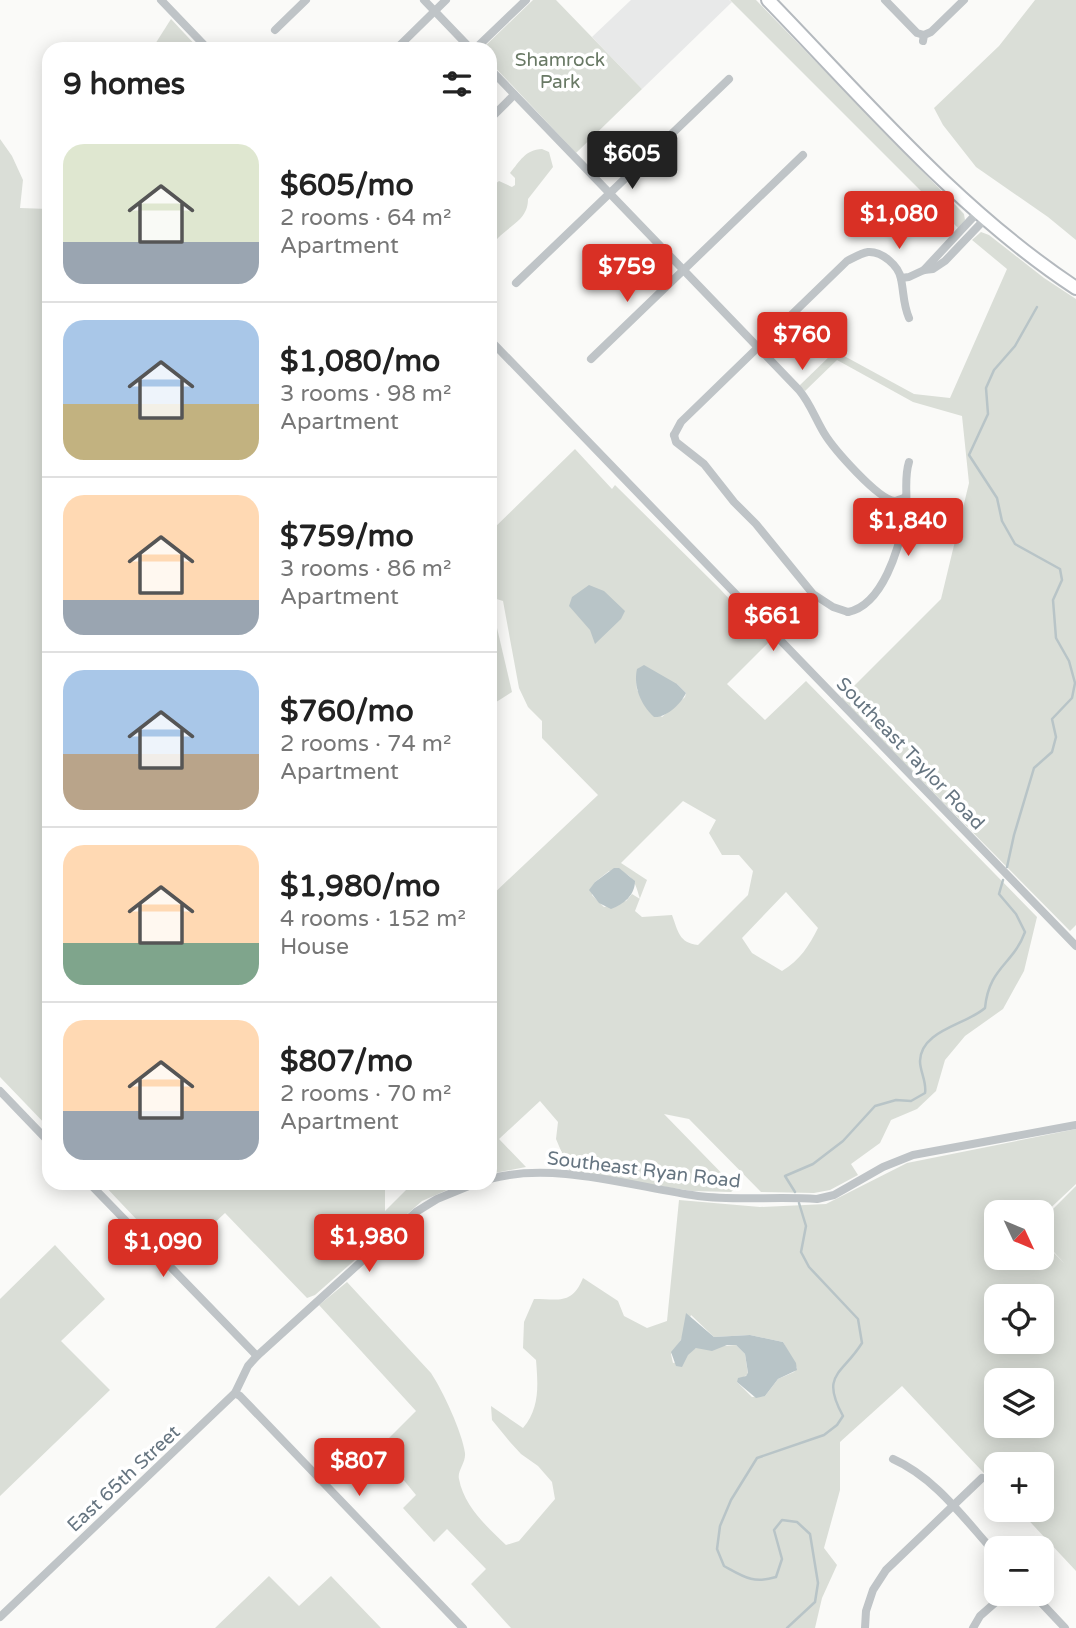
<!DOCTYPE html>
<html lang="en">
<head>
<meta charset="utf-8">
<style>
	:root { --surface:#fff; --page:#f2f2f2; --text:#222; --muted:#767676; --line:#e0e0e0; --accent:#d93025 }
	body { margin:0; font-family:"Varela Round",sans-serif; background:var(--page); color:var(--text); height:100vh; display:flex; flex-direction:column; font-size:26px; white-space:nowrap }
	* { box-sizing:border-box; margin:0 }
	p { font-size:23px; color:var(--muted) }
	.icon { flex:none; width:38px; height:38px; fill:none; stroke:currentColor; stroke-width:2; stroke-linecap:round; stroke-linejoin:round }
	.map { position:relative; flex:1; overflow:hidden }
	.drawer { position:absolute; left:42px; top:42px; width:455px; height:1148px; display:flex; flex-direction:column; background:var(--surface); border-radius:21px; box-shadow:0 4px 18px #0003 }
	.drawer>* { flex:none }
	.needle { width:46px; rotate:134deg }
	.controls { position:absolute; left:984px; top:1200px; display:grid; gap:14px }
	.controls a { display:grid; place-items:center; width:70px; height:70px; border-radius:14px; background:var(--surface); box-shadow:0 4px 18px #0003; font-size:35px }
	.price { position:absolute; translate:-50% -60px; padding:0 16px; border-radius:7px; background:var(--accent); color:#fff; font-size:23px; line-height:46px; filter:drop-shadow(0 2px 4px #0008) }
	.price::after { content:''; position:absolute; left:50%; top:42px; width:21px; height:16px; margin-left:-10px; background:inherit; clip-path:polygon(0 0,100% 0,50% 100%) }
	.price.active { background:#222; color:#fff }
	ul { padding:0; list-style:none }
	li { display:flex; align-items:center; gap:21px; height:175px; padding:0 21px }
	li+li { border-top:2px solid var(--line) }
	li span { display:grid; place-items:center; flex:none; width:196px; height:140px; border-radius:21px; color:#555 }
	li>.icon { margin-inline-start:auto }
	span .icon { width:84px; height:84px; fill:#fffc; stroke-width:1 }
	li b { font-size:30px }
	h2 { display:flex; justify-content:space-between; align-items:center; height:84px; padding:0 21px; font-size:30px }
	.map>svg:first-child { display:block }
	.built { fill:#e8e9e9 }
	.green { fill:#daded7; fill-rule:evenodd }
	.water { fill:#b8c4c7 }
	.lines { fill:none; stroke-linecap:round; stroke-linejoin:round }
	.stream { stroke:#b8c4c7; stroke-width:2.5 }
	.secondary-casing { stroke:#b4b9be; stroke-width:16 }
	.street { stroke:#bfc4c7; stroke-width:8 }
	.secondary { stroke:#fff; stroke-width:12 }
	.labels { text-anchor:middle; stroke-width:7; stroke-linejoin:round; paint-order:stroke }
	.park-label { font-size:19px; fill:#697965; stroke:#fff }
	.street-label { font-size:19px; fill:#667581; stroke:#fff }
</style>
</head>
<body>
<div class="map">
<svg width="1076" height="1628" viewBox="0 0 1076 1628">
	<rect width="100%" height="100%" fill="#fafaf8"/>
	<path class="built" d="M 631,0 L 729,0 L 732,2 L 642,89 L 592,37 Z"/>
	<g class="green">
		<path d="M 533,0 L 556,0 L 642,89 L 576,153 L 490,62 L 490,49 L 482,49 Z"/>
		<path d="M 730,0 L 756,0 L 964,214 L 965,220 L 959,229 Z"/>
		<path d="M 1035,0 L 1076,0 L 1076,240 L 1048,217 L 976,167 L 943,125 L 934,108 L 999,46 Z"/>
		<path d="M 171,19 L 199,49 L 152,49 Z"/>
		<path d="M 0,139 L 12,156 L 23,180 L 20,208 L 49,209 L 49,371 L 43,372 L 42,381 L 47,387 L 49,400 L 49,1128 L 0,1077 Z"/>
		<path d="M 542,149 L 549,152 L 553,167 L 528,199 C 528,220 510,225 498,238 C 492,244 494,251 490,258 L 490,188 L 499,181 L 512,187 L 515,185 L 515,178 L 510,173 C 520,161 525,150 542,149 Z"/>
		<path d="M 981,232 L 989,235 L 1044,278 L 1076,299 L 1076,925 L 1070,931 L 841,699 L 941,599 L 969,483 L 962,416 L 913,402 L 837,360 L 805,391 L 799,386 L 835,351 L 914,394 L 950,398 L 1007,269 L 972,240 Z"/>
		<path d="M 575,449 L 612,489 L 615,485 L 720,589 L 769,642 L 727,684 L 765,720 L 806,681 L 1037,917 L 1024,971 L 1003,1009 L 965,1036 L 945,1060 L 936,1091 L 917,1109 L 891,1120 L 880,1143 L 851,1164 L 858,1175 L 830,1190 L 814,1193 L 761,1192 L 689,1119 L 664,1114 L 736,1188 L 731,1192 L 692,1191 L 570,1172 L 556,1139 L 558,1122 L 540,1101 L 499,1139 L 526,1167 L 490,1174 L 490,897 L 598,795 L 542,738 L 542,721 L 528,707 L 519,688 L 503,601 L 490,597 L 490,532 ZM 636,679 L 677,684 L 686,693 L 685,697 L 662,717 L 637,690 ZM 683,801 L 716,820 L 709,833 L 722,855 L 739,855 L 753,871 L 748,895 L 698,945 C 679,943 678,931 672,915 L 642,917 L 635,911 L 647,880 L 621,863 ZM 609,871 C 632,872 634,878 640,899 L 632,894 L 626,901 L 604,907 L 592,895 L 595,882 ZM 786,892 L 818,928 C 809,946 800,960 782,971 L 752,953 L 742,938 Z"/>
		<path d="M 490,598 L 512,692 L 490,706 Z"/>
		<path d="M 1076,1129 L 1076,1184 L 1041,1217 L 1041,1213 L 996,1213 L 996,1258 L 1041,1258 L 1041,1240 L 1065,1264 L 1041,1238 L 1041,1221 L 1076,1186 L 1076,1571 L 1019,1510 L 1041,1510 L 1041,1465 L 996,1465 L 996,1486 L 902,1386 L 840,1442 L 840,1490 L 824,1548 L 837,1565 L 822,1598 L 815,1628 L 511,1628 L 471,1584 L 486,1569 L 447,1529 L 434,1542 L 403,1508 L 416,1495 L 378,1449 L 416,1411 L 319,1305 L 347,1282 L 431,1373 C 443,1391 462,1432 465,1453 C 466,1463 457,1471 459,1479 C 464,1506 487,1527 506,1545 L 519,1541 L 555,1499 L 552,1482 L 538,1466 L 521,1454 L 510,1442 L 492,1420 L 491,1406 L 523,1428 C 540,1408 538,1385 536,1360 L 523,1348 L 524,1322 L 534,1299 C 559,1299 572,1305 583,1278 L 618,1301 L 624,1316 L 647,1328 L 667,1321 L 679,1200 L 760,1207 L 826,1204 L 907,1163 ZM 996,1297 L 1041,1297 L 1041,1342 L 996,1342 ZM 691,1315 L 714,1337 L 750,1335 L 783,1342 L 797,1368 L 794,1372 L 778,1379 L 765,1396 L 752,1397 L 737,1382 L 748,1374 L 745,1354 L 736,1345 L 696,1348 C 686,1353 686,1360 673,1363 L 671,1354 L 681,1340 ZM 996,1381 L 1041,1381 L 1041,1426 L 996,1426 Z"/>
		<path d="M 102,1183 L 385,1183 L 385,1211 L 413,1183 L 463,1183 L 422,1201 L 315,1295 L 307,1298 L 225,1213 L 175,1260 Z"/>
		<path d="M 55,1245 L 105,1299 L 61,1341 L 110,1390 L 0,1496 L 0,1299 Z"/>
		<path d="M 269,1576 L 299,1606 L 331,1576 L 381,1628 L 215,1628 Z"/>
	</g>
	<g class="water">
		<path d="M 589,585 L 604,591 L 625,611 L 621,619 L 595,644 L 590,630 L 569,606 L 572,597 Z"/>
		<path d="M 644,665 L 677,684 L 686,693 C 681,704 666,718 654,717 C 641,705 633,687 637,669 Z"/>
		<path d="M 614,868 L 619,868 L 635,881 C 635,895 624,904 611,909 L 599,903 L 589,890 L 595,882 Z"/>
		<path d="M 686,1313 L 714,1337 L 750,1335 L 783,1342 L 796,1363 L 797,1370 L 778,1379 L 765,1396 L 756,1398 L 737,1382 L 738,1378 L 746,1376 L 748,1373 L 745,1354 L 736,1345 L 727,1345 L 712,1351 L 696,1348 L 688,1355 L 682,1367 L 676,1366 L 671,1352 L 681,1340 Z"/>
	</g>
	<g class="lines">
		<g class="stream">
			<path d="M 1007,867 L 1014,835 L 1034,768 L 1052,752 L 1056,737 L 1052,719 L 1072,698 L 1075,683 L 1069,661 L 1056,638 L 1053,600 L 1062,580 L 1060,569 L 1015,544 L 1002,521 L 997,498 L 969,455 L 988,414 L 986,388 L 994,370 L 1015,346 L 1037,307"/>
			<path d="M 795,1192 L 785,1176 L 813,1164 L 843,1141 L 875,1106 L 896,1100 L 911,1101 L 925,1093 C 927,1082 920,1072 920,1061 C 921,1030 966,1025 985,1008 C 989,967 1013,965 1025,932 L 1016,914 L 999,894 L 1003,880"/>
			<path d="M 787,1628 L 815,1602 L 818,1583 L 810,1534 L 797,1522 L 782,1520 L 774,1530 L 782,1559 L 776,1577 C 753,1584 744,1577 724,1566 L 717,1549 L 720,1526 L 731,1500 L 757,1458 L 824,1435 L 837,1425 L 843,1416 C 820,1374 842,1375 862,1343 L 858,1319 L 809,1267 L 801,1252 L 806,1226 L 799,1203"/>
		</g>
		<g class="secondary-casing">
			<path id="secondary" d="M 768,0 C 865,100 959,211 1076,288"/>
		</g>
		<g class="street">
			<path d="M 161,0 L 208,49"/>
			<path d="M 424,0 L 471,49"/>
			<path d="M 885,0 L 917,33 L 924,35"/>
			<path d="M 275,30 L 306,0"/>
			<path d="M 923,41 L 924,35 L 931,32 L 964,0"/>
			<path d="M 396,49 L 446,0"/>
			<path d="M 475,49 L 526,0"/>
			<path d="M 490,69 L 799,390 C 810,403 815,418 824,433 C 833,448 878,500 895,501 C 896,501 905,498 905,497"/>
			<path d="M 490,119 L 514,95"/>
			<path d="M 924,270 L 977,213"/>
			<path d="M 901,278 L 909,277 L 924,270 L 933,269 L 945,261 L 985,219"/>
			<path d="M 516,283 L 729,79"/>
			<path d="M 490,340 L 1076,946"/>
			<path d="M 591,359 L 803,155"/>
			<path d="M 674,435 L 681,422 L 847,261 C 853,258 861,253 868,252 C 882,251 899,266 901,279 C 904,293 903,304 909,318"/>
			<path d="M 674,435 L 676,442 L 704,464 L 734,502 L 756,524 L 813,594 L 833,607 L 848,612"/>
			<path d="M 848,612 C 883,605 899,548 905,517 C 909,499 903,481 909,462"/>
			<path d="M 0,1091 L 49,1142"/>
			<path d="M 490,1179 C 554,1161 633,1187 698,1196 C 737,1201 777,1196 817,1199 L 834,1195 L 883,1167 L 913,1155 L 1076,1125"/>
			<path d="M 89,1183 L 257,1356"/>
			<path d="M 235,1393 L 240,1396 L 463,1628"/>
			<path d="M 893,1459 C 936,1478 965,1520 996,1554"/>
			<path d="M 1033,1594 L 1065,1628"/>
			<path d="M 0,1617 L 235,1393 L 248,1366 L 257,1356 L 416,1212 L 437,1199 L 476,1183"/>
			<path d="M 865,1628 L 866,1611 L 873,1590 L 886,1570 L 982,1478"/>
			<path d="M 973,1628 L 980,1616 L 1005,1594"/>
		</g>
		<use href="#secondary" class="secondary"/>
	</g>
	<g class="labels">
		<g class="park-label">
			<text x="560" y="66">Shamrock<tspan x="560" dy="22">Park</tspan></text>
		</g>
		<g class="street-label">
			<text transform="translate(911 753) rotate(46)" y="7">Southeast Taylor Road</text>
			<text transform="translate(644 1169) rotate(7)" y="7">Southeast Ryan Road</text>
			<text transform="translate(123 1478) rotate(-43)" y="7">East 65th Street</text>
		</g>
	</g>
</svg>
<div class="controls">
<a><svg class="needle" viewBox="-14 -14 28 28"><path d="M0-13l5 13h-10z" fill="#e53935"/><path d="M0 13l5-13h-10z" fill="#767676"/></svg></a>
<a><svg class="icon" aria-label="locate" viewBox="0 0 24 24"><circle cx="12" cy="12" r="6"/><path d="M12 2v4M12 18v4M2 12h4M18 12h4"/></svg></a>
<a><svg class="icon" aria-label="layers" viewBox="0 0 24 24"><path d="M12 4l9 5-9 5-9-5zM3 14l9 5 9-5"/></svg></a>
<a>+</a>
<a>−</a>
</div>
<b class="price active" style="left:632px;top:191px">$605</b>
<b class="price" style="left:899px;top:251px">$1,080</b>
<b class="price" style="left:627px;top:304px">$759</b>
<b class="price" style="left:802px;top:372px">$760</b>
<b class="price" style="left:908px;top:558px">$1,840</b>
<b class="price" style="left:773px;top:653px">$661</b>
<b class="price" style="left:369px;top:1274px">$1,980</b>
<b class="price" style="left:163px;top:1279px">$1,090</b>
<b class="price" style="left:359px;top:1498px">$807</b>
<section class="drawer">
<h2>9 homes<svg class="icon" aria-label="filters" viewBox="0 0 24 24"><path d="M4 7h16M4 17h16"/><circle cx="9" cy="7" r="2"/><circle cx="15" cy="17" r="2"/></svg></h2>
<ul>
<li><span style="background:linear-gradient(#dfe7d0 70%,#9aa5b1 0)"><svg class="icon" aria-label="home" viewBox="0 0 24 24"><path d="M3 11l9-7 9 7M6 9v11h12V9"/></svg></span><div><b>$605/mo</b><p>2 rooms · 64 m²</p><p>Apartment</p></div></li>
<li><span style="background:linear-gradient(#a9c7e8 60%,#c2b280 0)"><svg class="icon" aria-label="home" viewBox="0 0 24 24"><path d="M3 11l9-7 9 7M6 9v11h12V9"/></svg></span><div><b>$1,080/mo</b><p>3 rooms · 98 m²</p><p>Apartment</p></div></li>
<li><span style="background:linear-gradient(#ffd9b3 75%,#9aa5b1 0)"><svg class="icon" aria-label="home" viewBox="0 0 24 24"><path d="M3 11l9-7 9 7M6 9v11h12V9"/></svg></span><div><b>$759/mo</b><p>3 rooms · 86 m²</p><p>Apartment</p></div></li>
<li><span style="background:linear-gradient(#a9c7e8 60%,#b9a48a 0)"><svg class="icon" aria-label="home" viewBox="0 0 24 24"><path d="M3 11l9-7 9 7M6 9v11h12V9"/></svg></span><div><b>$760/mo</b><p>2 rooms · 74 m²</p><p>Apartment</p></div></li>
<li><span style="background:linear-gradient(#ffd9b3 70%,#7fa58c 0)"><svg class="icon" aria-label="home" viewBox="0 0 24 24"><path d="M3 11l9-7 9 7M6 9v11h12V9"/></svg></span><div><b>$1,980/mo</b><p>4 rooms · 152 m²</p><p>House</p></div></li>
<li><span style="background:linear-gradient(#ffd9b3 65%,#9aa5b1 0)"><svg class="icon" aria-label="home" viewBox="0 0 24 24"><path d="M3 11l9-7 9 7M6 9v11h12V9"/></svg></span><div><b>$807/mo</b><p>2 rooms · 70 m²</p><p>Apartment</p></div></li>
</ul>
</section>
</div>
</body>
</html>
